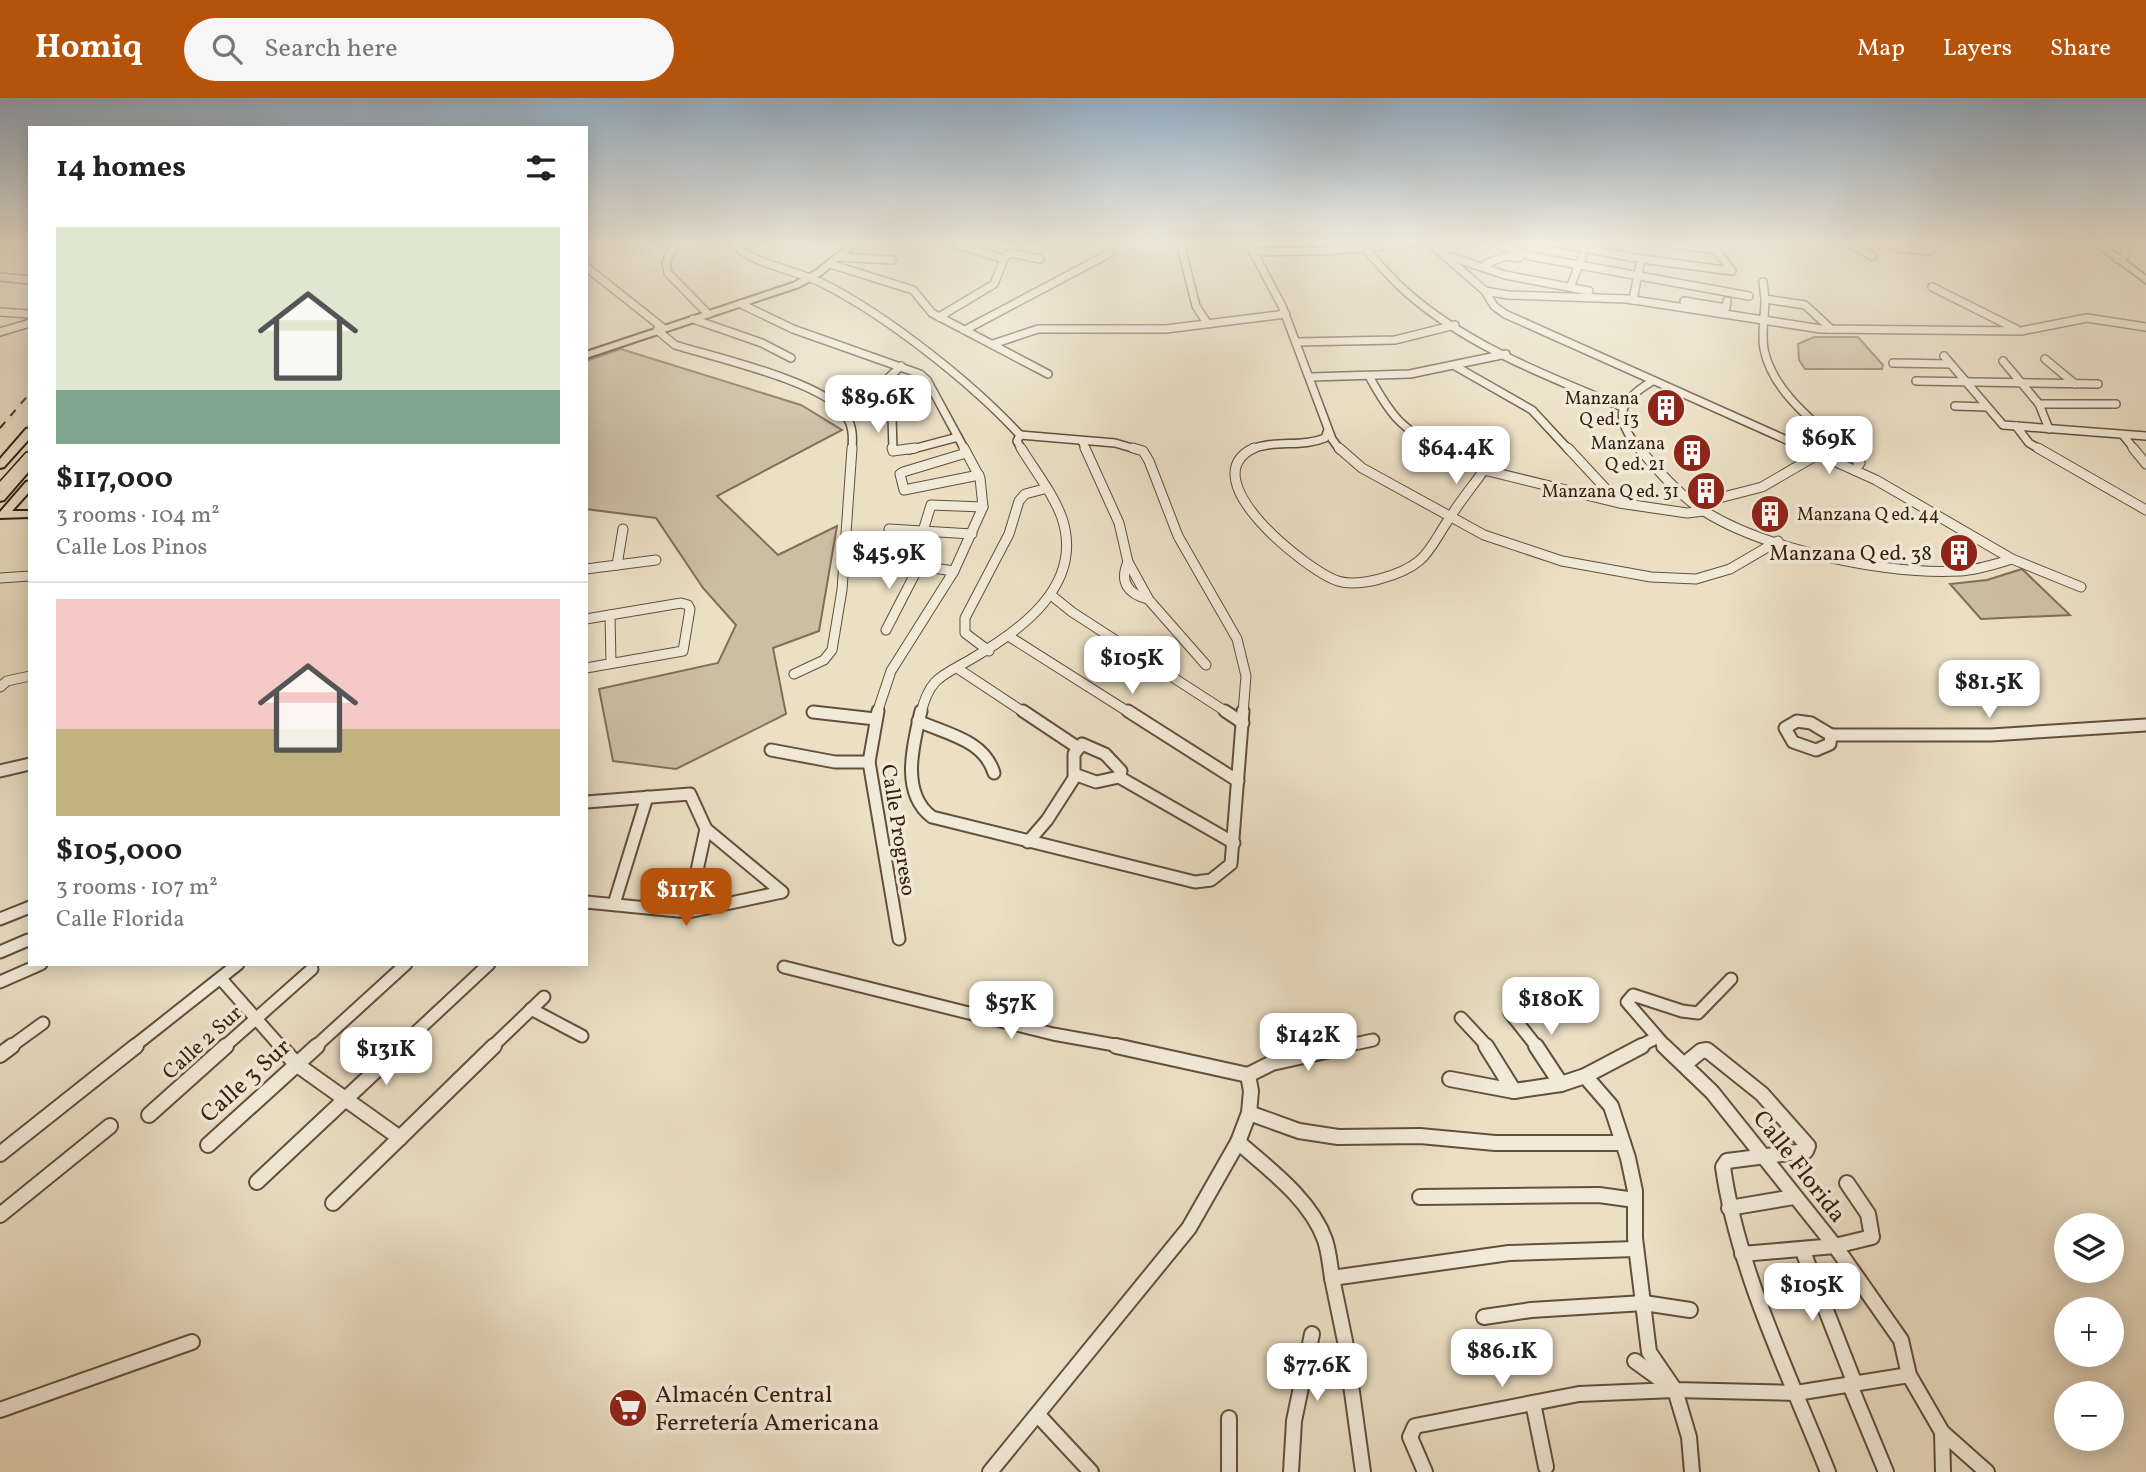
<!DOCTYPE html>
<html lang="en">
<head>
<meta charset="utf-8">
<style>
	:root { --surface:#fff; --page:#f6f6f6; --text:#222; --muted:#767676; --line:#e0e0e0; --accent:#b45309 }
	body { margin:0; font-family:Vollkorn,serif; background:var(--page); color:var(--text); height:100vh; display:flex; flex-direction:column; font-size:26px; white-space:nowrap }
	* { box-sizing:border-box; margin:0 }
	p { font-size:23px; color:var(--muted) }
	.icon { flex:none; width:38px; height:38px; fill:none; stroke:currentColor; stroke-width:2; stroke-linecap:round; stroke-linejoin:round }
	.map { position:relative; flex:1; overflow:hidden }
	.details { position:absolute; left:28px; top:28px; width:560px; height:840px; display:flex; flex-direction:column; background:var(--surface); border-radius:0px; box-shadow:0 4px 18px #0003 }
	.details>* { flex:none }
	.fabs { position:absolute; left:2054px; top:1115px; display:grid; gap:14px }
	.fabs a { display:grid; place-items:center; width:70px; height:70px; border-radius:50%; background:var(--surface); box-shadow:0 4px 18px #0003; font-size:35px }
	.price { position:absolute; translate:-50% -60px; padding:0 16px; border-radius:14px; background:#fff; color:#222; font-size:23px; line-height:46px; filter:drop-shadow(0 2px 4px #0008) }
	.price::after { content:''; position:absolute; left:50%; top:42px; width:21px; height:16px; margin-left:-10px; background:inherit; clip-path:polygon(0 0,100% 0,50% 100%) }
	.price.selected { background:var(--accent); color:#fff }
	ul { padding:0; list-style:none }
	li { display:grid; align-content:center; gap:14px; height:371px; padding:0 28px }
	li+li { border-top:2px solid var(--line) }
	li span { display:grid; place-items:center; height:217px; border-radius:0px; color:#555 }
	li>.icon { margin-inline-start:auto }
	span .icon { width:126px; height:126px; fill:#fffc; stroke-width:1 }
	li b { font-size:30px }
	h2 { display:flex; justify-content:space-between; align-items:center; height:84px; padding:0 28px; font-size:30px }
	header { display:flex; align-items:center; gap:42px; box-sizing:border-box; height:98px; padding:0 35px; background:var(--accent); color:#fff }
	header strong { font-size:33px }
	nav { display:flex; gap:38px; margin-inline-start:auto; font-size:24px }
	.search { width:490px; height:63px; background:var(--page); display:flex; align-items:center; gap:18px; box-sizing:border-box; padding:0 24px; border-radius:38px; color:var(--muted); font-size:26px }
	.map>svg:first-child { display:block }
	.green { fill:#ccbea5; stroke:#816e5a; stroke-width:2 }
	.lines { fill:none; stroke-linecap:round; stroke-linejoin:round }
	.minor-far3-casing { stroke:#634f3c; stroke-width:10 }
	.minor-far2-casing { stroke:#634f3c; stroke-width:11 }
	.minor-far1-casing { stroke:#634f3c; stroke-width:15 }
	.minor-casing { stroke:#634f3c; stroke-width:18 }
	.major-casing { stroke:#361f0f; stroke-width:4 }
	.highway-casing { stroke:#361f0f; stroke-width:3 }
	.minor-far3 { stroke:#f2ead9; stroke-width:7 }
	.minor-far2 { stroke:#f2ead9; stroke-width:9 }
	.minor-far1 { stroke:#f2ead9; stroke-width:11 }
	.minor { stroke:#f2ead9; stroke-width:14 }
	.major { fill:#ebdfc4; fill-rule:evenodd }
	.highway { fill:#ebdfc4; fill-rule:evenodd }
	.rail { stroke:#361f0f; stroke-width:2; stroke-dasharray:8 8; stroke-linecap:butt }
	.labels { text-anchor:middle; stroke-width:7; stroke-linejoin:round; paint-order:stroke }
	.far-poi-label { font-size:18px; fill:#361f0f; stroke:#f2ead9; text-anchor:end }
	.poi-label { font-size:21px; fill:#361f0f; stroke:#f2ead9; text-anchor:end }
	.street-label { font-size:21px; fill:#361f0f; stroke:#f2ead9 }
	.near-street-label { font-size:24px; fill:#361f0f; stroke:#f2ead9 }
	.near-poi-label { font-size:24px; fill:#361f0f; stroke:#f2ead9; text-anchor:start }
</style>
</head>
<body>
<header>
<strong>Homiq</strong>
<div class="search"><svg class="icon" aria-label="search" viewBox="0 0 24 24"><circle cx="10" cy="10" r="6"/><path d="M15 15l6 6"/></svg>Search here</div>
<nav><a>Map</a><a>Layers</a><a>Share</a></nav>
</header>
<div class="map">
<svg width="2146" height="1374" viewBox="0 0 2146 1374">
	<rect width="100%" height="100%" fill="#ebdfc4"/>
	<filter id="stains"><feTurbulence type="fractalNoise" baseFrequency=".00286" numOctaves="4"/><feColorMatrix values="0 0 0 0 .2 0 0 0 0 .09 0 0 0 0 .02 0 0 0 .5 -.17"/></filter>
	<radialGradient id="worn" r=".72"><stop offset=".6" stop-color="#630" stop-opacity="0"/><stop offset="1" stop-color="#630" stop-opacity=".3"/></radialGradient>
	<g class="green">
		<path d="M 1814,239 L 1858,239 L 1883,267 L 1882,271 L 1805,271 L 1799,262 L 1798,246 Z"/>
		<path d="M 621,251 L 801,307 L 842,332 L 717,398 L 778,457 L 837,428 L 819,533 L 773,550 L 786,616 L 676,671 L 613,663 L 599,591 L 718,565 L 736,527 L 703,490 L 656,420 L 586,411 L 586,263 Z"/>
		<path d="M 2022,471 L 2070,517 L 1981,521 L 1950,486 L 1987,482 Z"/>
	</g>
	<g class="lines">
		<g class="minor-far3-casing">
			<g id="minor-far3">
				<path d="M 675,144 L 666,165 L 668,175 L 708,216"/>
				<path d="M 730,144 C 756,168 791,170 822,185 C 886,217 971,284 1020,337"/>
				<path d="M 950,144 L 1004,161"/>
				<path d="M 1180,144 L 1196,208 L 1207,225"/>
				<path d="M 1248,144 L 1282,208 L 1332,341 L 1340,352"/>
				<path d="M 1360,144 C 1374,161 1388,177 1404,192 C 1465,247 1547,278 1622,309"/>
				<path d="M 1429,144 L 1485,193 L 1494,208 L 1505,216 L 1809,352"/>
				<path d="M 1492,144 L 1530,158 L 1749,198"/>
				<path d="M 1552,144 L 1641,161 L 1633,202"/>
				<path d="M 1659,144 L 1716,152"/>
				<path d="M 1847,144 L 1872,158"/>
				<path d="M 1886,144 L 1898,150 L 1930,153"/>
				<path d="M 1253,154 L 1326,153 L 1422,144"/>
				<path d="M 1445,157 L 1505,177 L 1589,193"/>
				<path d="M 839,159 L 892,162"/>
				<path d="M 1641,161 L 1732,173 L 1716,152 L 1714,144"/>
				<path d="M 2117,161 L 2125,158 L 2126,144"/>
				<path d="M 830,166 L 913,192 L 932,215 L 1048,276"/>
				<path d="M 1486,166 L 1505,158 L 1519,160"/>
				<path d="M 586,169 L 663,230"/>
				<path d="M 0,179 L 30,182"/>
				<path d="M 1763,184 L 1765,201 L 1805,207 L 1831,231"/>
				<path d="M 1571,187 L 1583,157"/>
				<path d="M 1932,189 L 2016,231"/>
				<path d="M 1485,193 L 1508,197 L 1627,201 L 1821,231 L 2021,233 L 2087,220 L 2146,229"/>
				<path d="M 1765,201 C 1765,217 1761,235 1764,251 C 1772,293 1815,325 1845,352"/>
				<path d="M 1684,203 L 1726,210 L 1727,203"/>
				<path d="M 741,206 L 793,231 L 920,276 L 927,282 L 965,352"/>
				<path d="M 0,214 L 30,216"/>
				<path d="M 939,219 L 994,186 L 1004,161 L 1010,155 L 1040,161"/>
				<path d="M 693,221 L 762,245 L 791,260"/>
				<path d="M 657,232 L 675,247 C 713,259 825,284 845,316 C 853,328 853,338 852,352"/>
				<path d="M 965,232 L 1110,155"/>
				<path d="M 0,234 L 30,225"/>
				<path d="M 1296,244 L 1395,242 L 1455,227"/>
				<path d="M 993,246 L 1038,231 L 1166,231 L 1286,216"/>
				<path d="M 1944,258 L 2003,327 L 2146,338"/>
				<path d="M 2045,261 L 2075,286"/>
				<path d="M 2003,263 L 2039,306 L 2049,331"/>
				<path d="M 1893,265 L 1950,266"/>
				<path d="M 1455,268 L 1532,312 L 1569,352"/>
				<path d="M 1369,278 C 1391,318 1401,331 1443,352"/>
				<path d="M 1310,279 L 1410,276 L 1506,256"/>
				<path d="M 1916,283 L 2098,286"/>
				<path d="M 2039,306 L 2116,306"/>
				<path d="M 1955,308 L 1987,309"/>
				<path d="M 2016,328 L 2029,345 L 2041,352"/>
				<path d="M 1020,337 L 1115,345 L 1139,352"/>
				<path d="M 1020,337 L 1017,343 L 1022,352"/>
				<path d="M 2123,337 L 2135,352"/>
				<path d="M 1082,343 L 1086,352"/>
				<path d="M 893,352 L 892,319 L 867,300 L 901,268"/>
				<path d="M 909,352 L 958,339"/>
				<path d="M 1250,352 C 1274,341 1301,350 1325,340 L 1328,332"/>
				<path d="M 1640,352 C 1614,321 1616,305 1651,284"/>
			</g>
		</g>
		<g class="minor-far2-casing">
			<g id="minor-far2">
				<path d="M 892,350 L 893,353 L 915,350"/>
				<path d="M 1085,350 L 1119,425 L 1128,464 L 1149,502 L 1206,567"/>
				<path d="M 1133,350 L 1143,353 L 1149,363 L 1178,438 L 1237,541 L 1246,578 L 1243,615"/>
				<path d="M 1254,350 C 1190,380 1306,472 1338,483 C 1359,490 1402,477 1419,463 C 1431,453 1438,437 1447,424 C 1458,406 1472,389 1484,372"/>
				<path d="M 1339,350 L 1362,370 L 1484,437 L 1562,463 L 1651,479 L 1696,481 L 1730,471 L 1778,443"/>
				<path d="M 1440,350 L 1484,372 L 1619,405 L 1687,415 L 1704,413"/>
				<path d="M 1568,350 L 1618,404"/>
				<path d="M 1639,350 C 1658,373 1679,397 1704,413 C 1766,452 1887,477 1960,473 C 1978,472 1995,466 2012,461"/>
				<path d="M 1805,350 L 1876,382 L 2012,461 L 2081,489"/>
				<path d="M 1843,350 L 1860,365 L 1855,372"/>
				<path d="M 2038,350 L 2146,412"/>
				<path d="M 2133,350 L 2146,366"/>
				<path d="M 966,355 L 903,374 L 900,376 L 904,392 L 979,377"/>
				<path d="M 1696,406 L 1762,389 L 1817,357"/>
				<path d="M 889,431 L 972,436"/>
				<path d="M 923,433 L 931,407 L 983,409"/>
				<path d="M 1128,464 C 1119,484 1128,496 1148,501"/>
				<path d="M 617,467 L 623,431"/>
				<path d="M 586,471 L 656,462"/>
				<path d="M 0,480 L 30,478"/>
				<path d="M 1051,497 L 1072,514 L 1228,615"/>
				<path d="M 610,517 L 611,565"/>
				<path d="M 586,521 L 681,505 L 688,507 L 690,511 L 683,553 L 586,570"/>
				<path d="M 886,532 L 919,468 L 954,473"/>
				<path d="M 1010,539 L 1130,615"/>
				<path d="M 989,553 L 965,535 L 965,520 L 1009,436 L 1019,403 L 1025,396 L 1044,391"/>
				<path d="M 957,570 L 1025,615"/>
				<path d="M 794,576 L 824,562 L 832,552 L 842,492 L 852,350"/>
				<path d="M 0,589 L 7,583 L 30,578"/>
				<path d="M 813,614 L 822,615"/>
				<path d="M 877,615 L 891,573 L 954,473 L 983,409 L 980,380 L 964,350"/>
				<path d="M 921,615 C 930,578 943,578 973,560 C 1023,531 1084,486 1062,420 C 1053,395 1035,373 1021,350"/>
			</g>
		</g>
		<g class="minor-far1-casing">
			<g id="minor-far1">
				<path d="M 878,613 L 869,664 L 899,841"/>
				<path d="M 921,613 C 913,647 900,695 932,719 L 1195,784 L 1211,782 L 1231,766 L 1243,613"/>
				<path d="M 1023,613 L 1077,649"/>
				<path d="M 1128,613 L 1238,683"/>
				<path d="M 1225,613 L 1243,625"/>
				<path d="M 813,614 L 875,621"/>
				<path d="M 918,623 C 947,636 984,642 994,675"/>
				<path d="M 1797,623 L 1811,625 L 1831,637 L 1830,646 L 1816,652 L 1793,644 L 1785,630 Z"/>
				<path d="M 1831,637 L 1991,637 L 2146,627"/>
				<path d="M 1082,646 L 1105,656 L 1121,673 L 1119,679 L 1096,684 L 1074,676 L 1074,656 Z"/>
				<path d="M 771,652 L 835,664 L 869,664"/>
				<path d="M 0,673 L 30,666"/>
				<path d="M 1119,679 L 1234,745"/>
				<path d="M 586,704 L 690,696 L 706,731 L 688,814"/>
				<path d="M 706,731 L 782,794"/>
				<path d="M 1028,744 L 1047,722 L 1076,677"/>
				<path d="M 586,804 L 688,814 L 782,794"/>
				<path d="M 614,806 L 647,699"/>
				<path d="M 0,821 L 30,809"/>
				<path d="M 0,854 L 28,842"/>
				<path d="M 784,869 L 1053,936 L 1126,949"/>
				<path d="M 221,881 L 281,949"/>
				<path d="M 0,884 L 41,866"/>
				<path d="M 531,911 L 582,938"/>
				<path d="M 1510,915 L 1537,949"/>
				<path d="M 1461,920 L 1488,949"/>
				<path d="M 10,949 L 43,925"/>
				<path d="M 133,949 L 238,866"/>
				<path d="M 224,949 L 312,871"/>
				<path d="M 315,949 L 406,866"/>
				<path d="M 400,949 L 489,866"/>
				<path d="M 492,949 L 544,899"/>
				<path d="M 1340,949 L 1373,942"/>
				<path d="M 1638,949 L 1656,940"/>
				<path d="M 1666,949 L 1627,904 L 1633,897 L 1682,913 L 1698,915 L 1731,881"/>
			</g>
		</g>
		<g class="minor-casing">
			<g id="minor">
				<path d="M 280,948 L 296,966 L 400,1040"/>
				<path d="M 1116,948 L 1248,977"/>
				<path d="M 1486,948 L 1514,993 L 1561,986"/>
				<path d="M 1536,948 L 1561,986 L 1585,978 L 1642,948"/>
				<path d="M 1664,948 L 1712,994 L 1835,1148 L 1901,1242 L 1909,1277 L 1942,1334 L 1987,1374"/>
				<path d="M 0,957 L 12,948"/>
				<path d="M 1685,966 L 1701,953 L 1707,952 L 1762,996 L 1808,1048 L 1806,1053 L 1727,1063 L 1723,1069 C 1738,1174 1789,1276 1828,1374"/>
				<path d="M 1585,978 L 1611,1008 L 1628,1060 L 1635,1093 L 1635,1140 L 1649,1254 L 1675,1292 L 1689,1339 L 1692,1374"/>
				<path d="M 1450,981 L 1514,993"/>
				<path d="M 1249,1015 L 1251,993 L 1248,977 L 1272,965 L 1348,948"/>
				<path d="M 149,1017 L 226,948"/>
				<path d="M 1623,1045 L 1495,1045 L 1420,1038 L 1338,1039 L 1299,1033 L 1249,1015 L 1238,1044 C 1269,1071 1311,1102 1325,1142 C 1329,1154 1330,1167 1332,1180 L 1509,1155 L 1636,1151"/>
				<path d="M 208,1047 L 317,948"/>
				<path d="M 0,1056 L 136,948"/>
				<path d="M 257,1084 L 402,948"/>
				<path d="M 1420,1099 L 1599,1097 L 1635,1102"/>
				<path d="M 333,1105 L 494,948"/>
				<path d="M 1729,1110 L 1794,1099"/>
				<path d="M 0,1117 L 110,1028"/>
				<path d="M 1802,1151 L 1855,1286"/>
				<path d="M 1742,1156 L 1835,1148 L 1872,1139 L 1868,1116 L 1847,1085"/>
				<path d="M 1332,1180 L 1345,1243 L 1363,1374"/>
				<path d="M 1484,1219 L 1531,1212 L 1644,1205 L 1690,1212"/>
				<path d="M 1635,1263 L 1675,1292 L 1796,1295 L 1909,1277"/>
				<path d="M 1850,1287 L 1886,1374"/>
				<path d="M 1533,1305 L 1546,1369"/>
				<path d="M 0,1312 L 192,1244"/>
				<path d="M 1038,1317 L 1091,1374"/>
				<path d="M 1229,1320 L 1229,1374"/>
				<path d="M 1942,1334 L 1943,1374"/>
				<path d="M 990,1374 L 1189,1130 L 1238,1044"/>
				<path d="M 1291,1374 L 1294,1323 L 1312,1236"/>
				<path d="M 1425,1374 L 1410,1339 L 1415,1328 L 1579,1296 L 1675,1292"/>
			</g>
		</g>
		<g class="major-casing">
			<g id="major">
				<path d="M 852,144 L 861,144 L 821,177 L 799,189 L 586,260 L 586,254 L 793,185 L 815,173 Z"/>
				<path d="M 2091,144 L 2101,144 L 2146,178 L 2146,185 Z"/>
				<path d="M 30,330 L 30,340 L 4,369 L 0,370 L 0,361 L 26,331 Z"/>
				<path d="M 30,362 L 30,372 L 4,402 L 0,403 L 0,393 L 26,363 Z"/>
				<path d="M 30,383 L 30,393 L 12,413 L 30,413 L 30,419 L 0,420 L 0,414 L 26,384 Z"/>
			</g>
		</g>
		<g class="highway-casing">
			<path id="highway" d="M 30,354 L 30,365 L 4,395 L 0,396 L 0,384 L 26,355 Z"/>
		</g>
		<use href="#minor-far3" class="minor-far3"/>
		<use href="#minor-far2" class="minor-far2"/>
		<use href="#minor-far1" class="minor-far1"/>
		<use href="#minor" class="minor"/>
		<use href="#major" class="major"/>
		<use href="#highway" class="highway"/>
		<path class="rail" d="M 0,330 L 30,295"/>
	</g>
	<linearGradient id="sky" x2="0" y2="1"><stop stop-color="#90abc1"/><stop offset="0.43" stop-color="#f6f1e4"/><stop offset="1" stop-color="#f6f1e4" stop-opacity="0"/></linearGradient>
	<rect width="2146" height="337" fill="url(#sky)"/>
	<defs>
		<g id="building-disc" transform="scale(2.0125)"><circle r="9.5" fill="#8f2418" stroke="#f2ead9"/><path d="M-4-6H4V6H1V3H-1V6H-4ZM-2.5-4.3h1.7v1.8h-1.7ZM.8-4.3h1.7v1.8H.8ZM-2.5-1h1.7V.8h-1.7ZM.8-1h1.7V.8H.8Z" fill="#fff"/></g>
		<g id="supermarket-disc" transform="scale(2.0125)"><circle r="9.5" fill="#8f2418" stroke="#f2ead9"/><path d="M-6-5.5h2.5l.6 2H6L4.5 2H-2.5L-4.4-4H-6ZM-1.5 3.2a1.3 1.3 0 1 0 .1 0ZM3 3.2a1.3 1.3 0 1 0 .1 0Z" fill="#fff"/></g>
	</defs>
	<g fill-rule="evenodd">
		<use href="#building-disc" x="1666" y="310"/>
		<use href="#building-disc" x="1692" y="355"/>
		<use href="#building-disc" x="1706" y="393"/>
		<use href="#building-disc" x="1770" y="416"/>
		<use href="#building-disc" x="1959" y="455"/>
		<use href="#supermarket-disc" x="628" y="1310"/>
	</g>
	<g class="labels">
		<g class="far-poi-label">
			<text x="1639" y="306">Manzana<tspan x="1639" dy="21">Q ed. 13</tspan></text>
			<text x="1665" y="351">Manzana<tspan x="1665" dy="21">Q ed. 21</tspan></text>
			<text x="1679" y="399">Manzana Q ed. 31</text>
			<text x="1797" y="422" text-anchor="start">Manzana Q ed. 44</text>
		</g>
		<g class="poi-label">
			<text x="1932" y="462">Manzana Q ed. 38</text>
		</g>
		<g class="street-label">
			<text transform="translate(899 732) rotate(81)" y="7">Calle Progreso</text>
			<text transform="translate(202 944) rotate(-42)" y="7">Calle 2 Sur</text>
		</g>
		<g class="near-street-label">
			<text transform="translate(245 982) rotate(-42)" y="8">Calle 3 Sur</text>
			<text transform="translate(1800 1068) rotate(52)" y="8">Calle Florida</text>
		</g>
		<g class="near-poi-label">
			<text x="655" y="1304">Almacén Central<tspan x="655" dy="28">Ferretería Americana</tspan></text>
		</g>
	</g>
	<rect width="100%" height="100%" filter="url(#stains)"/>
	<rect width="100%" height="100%" fill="url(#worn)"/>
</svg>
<div class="fabs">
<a><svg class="icon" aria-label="layers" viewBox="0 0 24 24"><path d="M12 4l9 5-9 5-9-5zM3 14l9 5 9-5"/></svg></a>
<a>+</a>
<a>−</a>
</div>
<b class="price" style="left:878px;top:337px">$89.6K</b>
<b class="price" style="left:1829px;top:378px">$69K</b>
<b class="price" style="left:1456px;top:388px">$64.4K</b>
<b class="price" style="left:889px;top:493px">$45.9K</b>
<b class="price" style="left:1132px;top:598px">$105K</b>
<b class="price" style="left:1989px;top:622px">$81.5K</b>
<b class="price selected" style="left:686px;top:830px">$117K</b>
<b class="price" style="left:1551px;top:939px">$180K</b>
<b class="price" style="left:1011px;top:943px">$57K</b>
<b class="price" style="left:1308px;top:975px">$142K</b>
<b class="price" style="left:386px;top:989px">$131K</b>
<b class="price" style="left:1812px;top:1225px">$105K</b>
<b class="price" style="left:1502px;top:1291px">$86.1K</b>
<b class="price" style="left:1317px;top:1305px">$77.6K</b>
<section class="details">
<h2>14 homes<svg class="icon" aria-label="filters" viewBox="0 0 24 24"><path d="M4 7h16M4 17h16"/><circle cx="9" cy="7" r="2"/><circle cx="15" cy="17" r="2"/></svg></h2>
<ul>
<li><span style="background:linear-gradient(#dfe7d0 75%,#7fa58c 0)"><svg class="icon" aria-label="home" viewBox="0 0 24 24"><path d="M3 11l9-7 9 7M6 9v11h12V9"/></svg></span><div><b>$117,000</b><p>3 rooms · 104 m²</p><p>Calle Los Pinos</p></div></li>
<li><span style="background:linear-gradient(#f6c9c9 60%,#c2b280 0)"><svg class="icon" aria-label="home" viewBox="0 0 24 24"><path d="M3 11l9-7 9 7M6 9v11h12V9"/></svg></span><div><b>$105,000</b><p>3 rooms · 107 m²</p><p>Calle Florida</p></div></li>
</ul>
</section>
</div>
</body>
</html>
